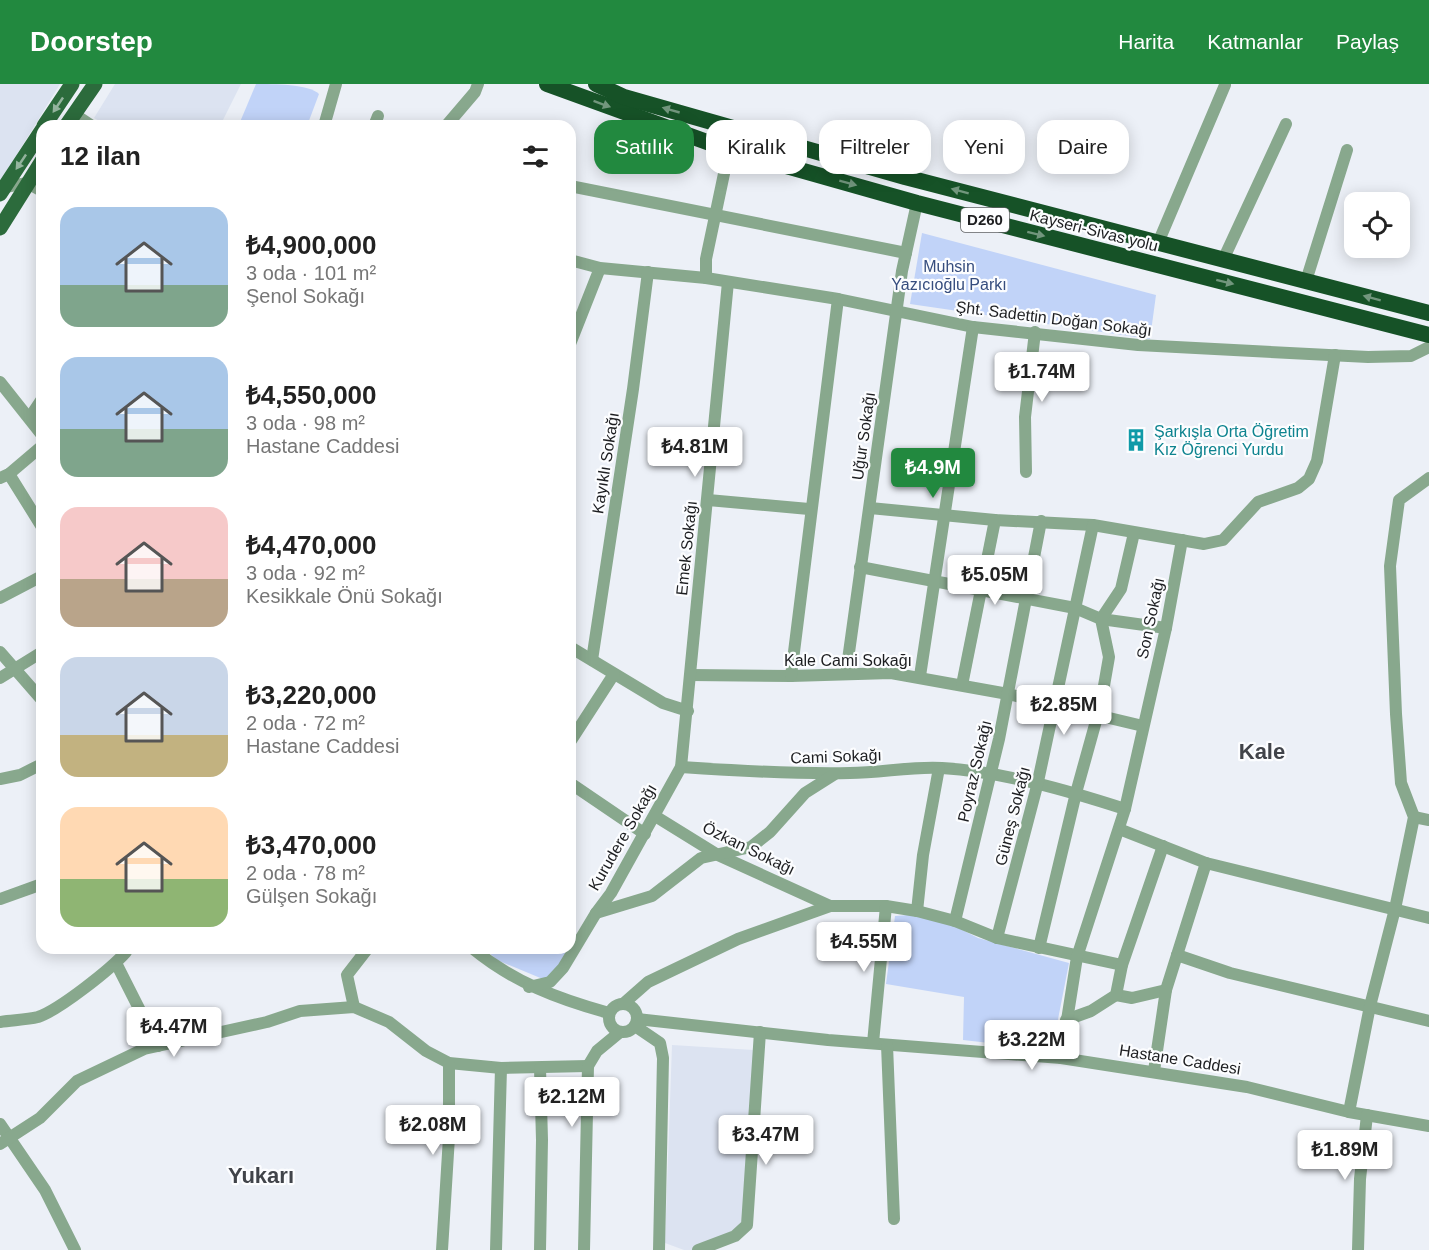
<!DOCTYPE html>
<html lang="tr">
<head>
<meta charset="utf-8">
<style>
	:root { --surface:#fff; --page:#f6f6f6; --text:#222; --muted:#767676; --accent:#22893f }
	body { margin:0; font-family:Helvetica,sans-serif; background:var(--page); color:var(--text); height:100vh; display:flex; flex-direction:column; font-size:22px; white-space:nowrap }
	* { box-sizing:border-box; margin:0 }
	p { font-size:20px; color:var(--muted) }
	.icon { flex:none; width:33px; height:33px; fill:none; stroke:currentColor; stroke-width:2; stroke-linecap:round; stroke-linejoin:round }
	.map { position:relative; flex:1; overflow:hidden }
	.side { position:absolute; left:36px; top:36px; width:540px; height:834px; display:flex; flex-direction:column; background:var(--surface); border-radius:18px; box-shadow:0 3px 15px #0003 }
	.side>* { flex:none }
	.hud { position:absolute; left:594px; top:36px; width:570px; height:54px; display:flex; gap:12px }
	.tools { position:absolute; left:1344px; top:108px; display:grid; gap:12px }
	.tools a { display:grid; place-items:center; width:66px; height:66px; border-radius:12px; background:var(--surface); box-shadow:0 3px 15px #0003; font-size:30px }
	.price { position:absolute; translate:-50% -51px; padding:0 14px; border-radius:6px; background:#fff; color:#222; font-size:20px; line-height:39px; filter:drop-shadow(0 2px 3px #0008) }
	.price::after { content:''; position:absolute; left:50%; top:36px; width:18px; height:14px; margin-left:-9px; background:inherit; clip-path:polygon(0 0,100% 0,50% 100%) }
	.price.active { background:var(--accent); color:#fff }
	ul { padding:0; list-style:none }
	li { display:flex; align-items:center; gap:18px; height:150px; padding:0 24px }
	li span { display:grid; place-items:center; flex:none; width:168px; height:120px; border-radius:18px; color:#555 }
	li>.icon { margin-inline-start:auto }
	span .icon { width:72px; height:72px; fill:#fffc; stroke-width:1 }
	li b { font-size:26px }
	h2 { display:flex; justify-content:space-between; align-items:center; height:72px; padding:0 24px; font-size:26px }
	.pill { padding:0 21px; border-radius:18px; background:var(--surface); box-shadow:0 3px 15px #0003; font-size:21px; line-height:54px }
	.pill.active { background:var(--accent); color:#fff }
	header { display:flex; align-items:center; gap:36px; box-sizing:border-box; height:84px; padding:0 30px; background:var(--accent); color:#fff }
	header strong { font-size:28px }
	nav { display:flex; gap:33px; margin-inline-start:auto; font-size:21px }
	.map>svg:first-child { display:block }
	.built { fill:#dce3f1 }
	.green { fill:#c1d3f8 }
	.lines { fill:none; stroke-linecap:round; stroke-linejoin:round }
	.minor { stroke:#88a88d; stroke-width:12 }
	.major { stroke:#2c6b3c; stroke-width:15 }
	.highway { stroke:#165227; stroke-width:16 }
	.oneway { fill:#72967d }
	.oneway2 { fill:#94b49e }
	.labels { text-anchor:middle; stroke-width:4.5; stroke-linejoin:round; paint-order:stroke }
	.shield { fill:#fcfdff; stroke:#606164; stroke-width:1.5 }
	.shield-label { font-size:15px; font-weight:bold; fill:#1d1e21 }
	.street-label { font-size:16px; fill:#1d1e21; stroke:#fcfdff }
	.park-label { font-size:16px; fill:#364d7e; stroke:#fcfdff }
	.culture-label { font-size:16px; fill:#0d838f; stroke:#fcfdff; text-anchor:start }
	.district-label { font-size:22px; font-weight:bold; fill:#41444a; stroke:#fcfdff }
</style>
</head>
<body>
<header>
<strong>Doorstep</strong>
<nav><a>Harita</a><a>Katmanlar</a><a>Paylaş</a></nav>
</header>
<div class="map">
<svg width="1429" height="1166" viewBox="0 0 1429 1166">
	<rect width="100%" height="100%" fill="#ecf0f7"/>
	<g class="built">
		<path d="M 0,0 L 60,0 L 0,98 Z"/>
		<path d="M 115,0 L 241,0 L 223,36 L 208,42 L 108,42 L 94,34 Z"/>
		<path d="M 672,961 L 754,966 L 742,1146 L 697,1166 L 684,1166 L 665,1159 Z"/>
	</g>
	<g class="green">
		<path d="M 256,0 C 273,0 309,0 319,10 L 307,42 L 252,42 L 240,38 Z"/>
		<path d="M 922,149 L 1156,211 L 1150,255 L 910,220 Z"/>
		<path d="M 909,831 L 949,839 L 978,854 L 1069,879 L 1052,966 L 963,956 L 964,913 L 886,900 L 895,832 Z"/>
		<path d="M 484,864 L 568,864 L 550,898 L 497,876 Z"/>
	</g>
	<g class="lines">
		<g class="minor">
			<path d="M 74,30 L 92,42"/>
			<path d="M 324,42 L 336,0"/>
			<path d="M 374,42 L 378,32"/>
			<path d="M 446,42 L 475,8 L 478,0"/>
			<path d="M 570,102 L 906,169"/>
			<path d="M 0,104 L 27,99 L 42,107"/>
			<path d="M 1158,159 L 1225,1"/>
			<path d="M 570,176 L 600,184 L 706,194 L 838,215 L 973,243 L 1138,261 L 1368,273 L 1411,272 L 1429,263"/>
			<path d="M 1223,176 L 1286,40"/>
			<path d="M 706,194 L 706,175 L 729,66"/>
			<path d="M 1306,197 L 1347,66"/>
			<path d="M 570,260 L 600,184"/>
			<path d="M 0,298 L 42,351"/>
			<path d="M 30,333 L 42,315"/>
			<path d="M 1026,388 L 1025,333 L 1035,248"/>
			<path d="M 9,390 L 42,443"/>
			<path d="M 0,394 L 9,390 L 42,362"/>
			<path d="M 708,416 L 809,425"/>
			<path d="M 870,424 L 995,436 L 1093,441 L 1204,460 L 1223,456 L 1258,418 L 1298,404 L 1309,395 L 1317,377 L 1335,271"/>
			<path d="M 860,483 L 1075,524 L 1101,535 L 1166,544"/>
			<path d="M 0,514 L 42,492"/>
			<path d="M 570,563 L 663,619 L 688,627"/>
			<path d="M 0,568 L 42,616"/>
			<path d="M 592,576 L 633,305 L 648,188"/>
			<path d="M 846,590 L 902,187 L 917,119"/>
			<path d="M 691,591 L 791,592 L 891,589 L 1008,610 L 1143,642"/>
			<path d="M 791,592 L 838,215"/>
			<path d="M 920,592 L 973,243"/>
			<path d="M 0,594 L 42,568"/>
			<path d="M 962,601 L 995,436"/>
			<path d="M 570,658 L 614,590"/>
			<path d="M 681,683 C 738,687 794,690 850,689 C 881,689 912,682 942,684 C 1004,688 1066,706 1125,725"/>
			<path d="M 0,695 L 20,691 L 42,680"/>
			<path d="M 570,699 L 645,750"/>
			<path d="M 655,732 L 718,771 L 830,822"/>
			<path d="M 1414,733 L 1429,736"/>
			<path d="M 1119,745 L 1206,779 L 1429,834"/>
			<path d="M 0,815 L 42,800"/>
			<path d="M 917,827 L 923,771 L 939,684"/>
			<path d="M 596,829 L 652,812 L 701,774 L 751,763 L 770,748 L 805,709 L 835,690"/>
			<path d="M 955,837 L 999,655 L 1041,437"/>
			<path d="M 997,854 L 1037,702 L 1093,441"/>
			<path d="M 472,864 C 513,898 558,915 609,929"/>
			<path d="M 1039,864 L 1076,709 L 1101,619 L 1109,573 L 1101,535 L 1121,505 L 1134,449"/>
			<path d="M 1177,871 L 1230,889 L 1429,937"/>
			<path d="M 116,879 L 158,962"/>
			<path d="M 529,903 L 550,898 L 563,884 L 596,829 L 611,809 L 681,683 L 728,198"/>
			<path d="M 1116,911 L 1132,914 L 1166,906"/>
			<circle cx="623" cy="934" r="14"/>
			<path d="M 623,920 L 648,898 L 738,855 L 830,822 L 886,822 L 917,827 L 955,837 L 997,854 L 1122,881"/>
			<path d="M 354,923 L 347,891 L 368,864"/>
			<path d="M 637,935 L 828,956 L 1061,974 L 1247,1003 L 1349,1028 L 1429,1042"/>
			<path d="M 1066,936 L 1091,927 L 1116,911 L 1122,881 L 1163,762"/>
			<path d="M 0,938 C 12,936 26,936 38,933 C 59,926 111,885 126,868 L 125,864"/>
			<path d="M 635,942 L 660,959 L 663,974 L 659,1166"/>
			<path d="M 873,959 L 886,822"/>
			<path d="M 887,961 L 894,1135"/>
			<path d="M 1061,974 L 1077,873 L 1125,725 L 1166,544 L 1182,456"/>
			<path d="M 1154,987 L 1166,906 L 1206,779"/>
			<path d="M 1349,1028 L 1370,922 L 1395,825 L 1414,733 L 1401,699 L 1396,630 L 1390,482 L 1399,416 L 1429,394"/>
			<path d="M 0,1040 L 45,1106 L 75,1166"/>
			<path d="M 0,1060 L 40,1034 L 77,997 L 144,965 L 267,938 L 300,927 L 354,923 L 389,938 L 426,967 L 449,979 L 501,984 L 588,982"/>
			<path d="M 442,1166 L 449,1053 L 449,979"/>
			<path d="M 496,1166 L 501,984"/>
			<path d="M 540,1166 L 542,1056 L 540,984"/>
			<path d="M 584,1166 L 588,982 L 597,967 L 620,948"/>
			<path d="M 698,1166 L 735,1152 L 747,1141 L 760,948"/>
			<path d="M 1358,1166 L 1360,1095 L 1367,1031"/>
		</g>
		<g class="major">
			<path d="M 44,42 L 72,0"/>
			<path d="M 66,42 L 95,0"/>
			<path d="M 0,110 L 42,46"/>
			<path d="M 0,144 L 42,77"/>
		</g>
		<g class="highway">
			<path d="M 547,0 L 729,66 L 917,119 L 1429,251"/>
			<path d="M 596,0 L 624,13 L 905,93 L 1429,229"/>
		</g>
	</g>
	<defs><path id="oneway-solid" d="M-6-.8H1V-3.2L6.5 0L1 3.2V.8H-6Z" transform="scale(1.5)"/></defs>
	<g class="oneway">
		<use href="#oneway-solid" transform="translate(602 20) rotate(20)"/>
		<use href="#oneway-solid" transform="translate(671 26) rotate(-164)"/>
		<use href="#oneway-solid" transform="translate(848 99) rotate(15)"/>
		<use href="#oneway-solid" transform="translate(960 107) rotate(-165)"/>
		<use href="#oneway-solid" transform="translate(1036 150) rotate(14)"/>
		<use href="#oneway-solid" transform="translate(1225 198) rotate(14)"/>
		<use href="#oneway-solid" transform="translate(1372 214) rotate(-165)"/>
	</g>
	<g class="oneway2">
		<use href="#oneway-solid" transform="translate(58 21) rotate(124)"/>
		<use href="#oneway-solid" transform="translate(21 78) rotate(124)"/>
	</g>
	<defs>
		<g id="building-bare" transform="scale(1.8)"><path d="M-4-6H4V6H1V3H-1V6H-4ZM-2.5-4.3h1.7v1.8h-1.7ZM.8-4.3h1.7v1.8H.8ZM-2.5-1h1.7V.8h-1.7ZM.8-1h1.7V.8H.8Z" fill="#0f9aa8" stroke="#fcfdff" stroke-width="2.5" paint-order="stroke"/></g>
	</defs>
	<g fill-rule="evenodd">
		<use href="#building-bare" x="1136" y="356"/>
	</g>
	<g class="labels">
		<rect class="shield" x="961" y="124" width="48" height="24" rx="4.5"/>
		<g class="shield-label">
			<text x="985" y="141">D260</text>
		</g>
		<g class="street-label">
			<text transform="translate(1094 146) rotate(14)" y="6">Kayseri-Sivas yolu</text>
			<text transform="translate(1054 234) rotate(7)" y="6">Şht. Sadettin Doğan Sokağı</text>
			<text transform="translate(863 352) rotate(-82)" y="6">Uğur Sokağı</text>
			<text transform="translate(605 379) rotate(-81)" y="6">Kayıklı Sokağı</text>
			<text transform="translate(686 464) rotate(-84)" y="6">Emek Sokağı</text>
			<text transform="translate(1150 534) rotate(-78)" y="6">Son Sokağı</text>
			<text x="848" y="582">Kale Cami Sokağı</text>
			<text transform="translate(836 672) rotate(-2)" y="6">Cami Sokağı</text>
			<text transform="translate(974 687) rotate(-77)" y="6">Poyraz Sokağı</text>
			<text transform="translate(1012 732) rotate(-76)" y="6">Güneş Sokağı</text>
			<text transform="translate(622 753) rotate(-60)" y="6">Kurudere Sokağı</text>
			<text transform="translate(749 764) rotate(26)" y="6">Özkan Sokağı</text>
			<text transform="translate(1180 975) rotate(9)" y="6">Hastane Caddesi</text>
		</g>
		<g class="park-label">
			<text x="949" y="188">Muhsin<tspan x="949" dy="18">Yazıcıoğlu Parkı</tspan></text>
		</g>
		<g class="culture-label">
			<text x="1154" y="353">Şarkışla Orta Öğretim<tspan x="1154" dy="18">Kız Öğrenci Yurdu</tspan></text>
		</g>
		<g class="district-label">
			<text x="1262" y="675">Kale</text>
			<text x="261" y="1099">Yukarı</text>
		</g>
	</g>
</svg>
<div class="tools">
<a><svg class="icon" aria-label="locate" viewBox="0 0 24 24"><circle cx="12" cy="12" r="6"/><path d="M12 2v4M12 18v4M2 12h4M18 12h4"/></svg></a>
</div>
<b class="price" style="left:1042px;top:319px">₺1.74M</b>
<b class="price" style="left:695px;top:394px">₺4.81M</b>
<b class="price active" style="left:933px;top:415px">₺4.9M</b>
<b class="price" style="left:995px;top:522px">₺5.05M</b>
<b class="price" style="left:1064px;top:652px">₺2.85M</b>
<b class="price" style="left:864px;top:889px">₺4.55M</b>
<b class="price" style="left:174px;top:974px">₺4.47M</b>
<b class="price" style="left:1032px;top:987px">₺3.22M</b>
<b class="price" style="left:572px;top:1044px">₺2.12M</b>
<b class="price" style="left:433px;top:1072px">₺2.08M</b>
<b class="price" style="left:766px;top:1082px">₺3.47M</b>
<b class="price" style="left:1345px;top:1097px">₺1.89M</b>
<div class="hud">
<a class="pill active">Satılık</a>
<a class="pill">Kiralık</a>
<a class="pill">Filtreler</a>
<a class="pill">Yeni</a>
<a class="pill">Daire</a>
</div>
<section class="side">
<h2>12 ilan<svg class="icon" aria-label="filters" viewBox="0 0 24 24"><path d="M4 7h16M4 17h16"/><circle cx="9" cy="7" r="2"/><circle cx="15" cy="17" r="2"/></svg></h2>
<ul>
<li><span style="background:linear-gradient(#a9c7e8 65%,#7fa58c 0)"><svg class="icon" aria-label="home" viewBox="0 0 24 24"><path d="M3 11l9-7 9 7M6 9v11h12V9"/></svg></span><div><b>₺4,900,000</b><p>3 oda · 101 m²</p><p>Şenol Sokağı</p></div></li>
<li><span style="background:linear-gradient(#a9c7e8 60%,#7fa58c 0)"><svg class="icon" aria-label="home" viewBox="0 0 24 24"><path d="M3 11l9-7 9 7M6 9v11h12V9"/></svg></span><div><b>₺4,550,000</b><p>3 oda · 98 m²</p><p>Hastane Caddesi</p></div></li>
<li><span style="background:linear-gradient(#f6c9c9 60%,#b9a48a 0)"><svg class="icon" aria-label="home" viewBox="0 0 24 24"><path d="M3 11l9-7 9 7M6 9v11h12V9"/></svg></span><div><b>₺4,470,000</b><p>3 oda · 92 m²</p><p>Kesikkale Önü Sokağı</p></div></li>
<li><span style="background:linear-gradient(#c9d6e8 65%,#c2b280 0)"><svg class="icon" aria-label="home" viewBox="0 0 24 24"><path d="M3 11l9-7 9 7M6 9v11h12V9"/></svg></span><div><b>₺3,220,000</b><p>2 oda · 72 m²</p><p>Hastane Caddesi</p></div></li>
<li><span style="background:linear-gradient(#ffd9b3 60%,#8fb573 0)"><svg class="icon" aria-label="home" viewBox="0 0 24 24"><path d="M3 11l9-7 9 7M6 9v11h12V9"/></svg></span><div><b>₺3,470,000</b><p>2 oda · 78 m²</p><p>Gülşen Sokağı</p></div></li>
</ul>
</section>
</div>
</body>
</html>
